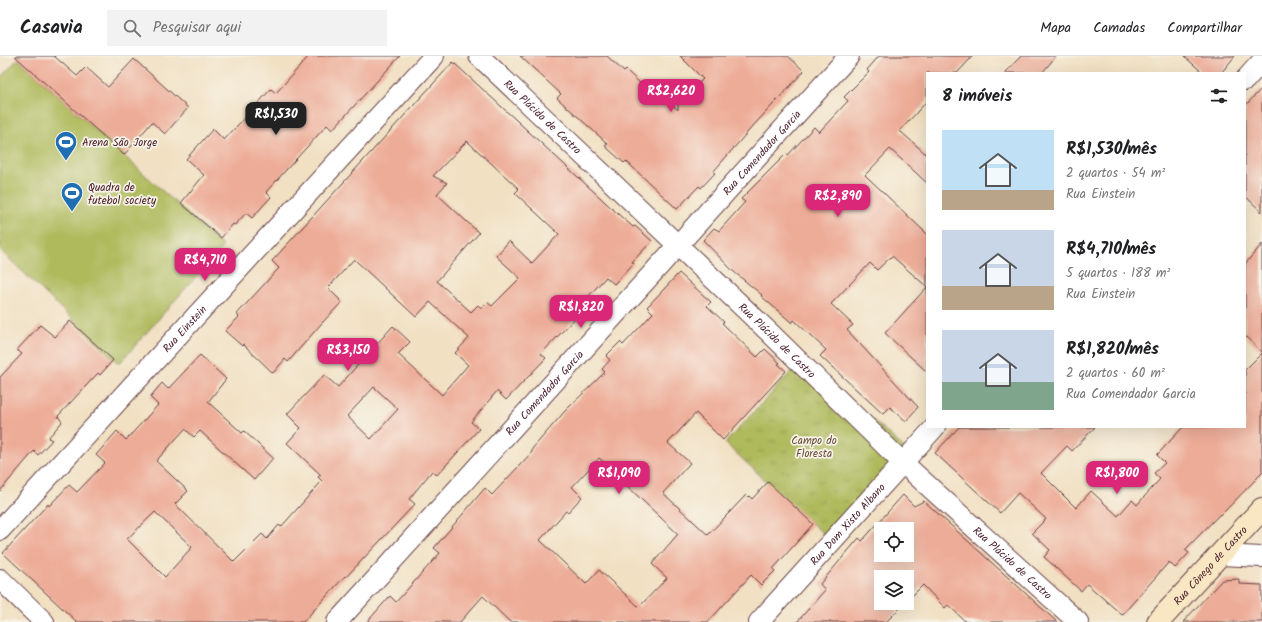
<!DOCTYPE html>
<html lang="pt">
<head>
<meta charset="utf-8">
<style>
	:root { --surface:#fff; --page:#f2f2f2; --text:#202124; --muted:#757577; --line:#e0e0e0; --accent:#db2777 }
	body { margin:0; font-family:Kalam,sans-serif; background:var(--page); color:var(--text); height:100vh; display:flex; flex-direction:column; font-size:15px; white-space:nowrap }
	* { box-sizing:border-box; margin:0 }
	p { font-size:13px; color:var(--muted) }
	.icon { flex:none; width:22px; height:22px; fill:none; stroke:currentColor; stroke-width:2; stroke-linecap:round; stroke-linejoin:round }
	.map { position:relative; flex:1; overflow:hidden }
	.panel { position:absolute; left:926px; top:16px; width:320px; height:356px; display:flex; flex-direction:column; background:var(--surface); border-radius:0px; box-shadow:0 4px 16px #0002 }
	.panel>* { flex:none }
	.controls { position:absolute; left:874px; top:466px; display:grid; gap:8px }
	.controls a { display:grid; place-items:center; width:40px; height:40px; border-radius:0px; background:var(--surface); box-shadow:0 4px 16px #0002; font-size:20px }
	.price { position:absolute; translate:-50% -34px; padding:0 9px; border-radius:8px; background:var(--accent); color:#fff; font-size:13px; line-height:26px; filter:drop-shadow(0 1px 2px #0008) }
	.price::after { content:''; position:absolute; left:50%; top:24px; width:12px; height:9px; margin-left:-6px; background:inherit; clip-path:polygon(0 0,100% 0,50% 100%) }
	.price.active { background:#222; color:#fff }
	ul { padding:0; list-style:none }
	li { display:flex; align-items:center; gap:12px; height:100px; padding:0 16px }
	li span { display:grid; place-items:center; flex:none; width:112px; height:80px; border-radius:0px; color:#555 }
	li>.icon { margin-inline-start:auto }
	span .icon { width:48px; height:48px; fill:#fffc; stroke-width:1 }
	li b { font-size:17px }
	h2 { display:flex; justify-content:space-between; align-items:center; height:48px; padding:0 16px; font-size:17px }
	header { display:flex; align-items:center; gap:24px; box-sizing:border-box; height:56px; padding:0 20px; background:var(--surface); border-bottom:1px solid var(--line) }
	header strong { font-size:19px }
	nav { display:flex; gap:22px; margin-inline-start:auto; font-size:14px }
	.search { width:280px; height:36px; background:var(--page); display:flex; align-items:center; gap:10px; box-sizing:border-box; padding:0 14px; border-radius:0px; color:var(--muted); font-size:15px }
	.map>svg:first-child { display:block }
	.grass { fill:#aeba5c; stroke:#7c6c44 }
	.park { fill:url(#park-tufts); stroke:#7c6c44 }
	.building { fill:#edac97; fill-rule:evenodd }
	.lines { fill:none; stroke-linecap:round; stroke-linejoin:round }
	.minor-casing { stroke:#633c42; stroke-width:22 }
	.secondary-casing { stroke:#633c42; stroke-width:24 }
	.minor { stroke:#fff; stroke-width:20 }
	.secondary { stroke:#f9e7c3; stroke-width:22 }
	.labels { text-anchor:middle; stroke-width:3.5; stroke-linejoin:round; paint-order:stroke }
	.street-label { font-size:11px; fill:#4a1f2b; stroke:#f7f3e8 }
	.poi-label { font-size:11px; fill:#4a1f2b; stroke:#f7f3e8; text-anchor:start }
	.park-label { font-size:11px; fill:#684e3a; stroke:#f7f3e8 }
</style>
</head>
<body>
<header>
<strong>Casavia</strong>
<div class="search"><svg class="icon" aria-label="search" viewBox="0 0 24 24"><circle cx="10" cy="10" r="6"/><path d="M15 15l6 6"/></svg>Pesquisar aqui</div>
<nav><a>Mapa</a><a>Camadas</a><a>Compartilhar</a></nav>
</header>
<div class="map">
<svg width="1262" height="566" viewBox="0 0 1262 566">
	<defs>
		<pattern id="park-tufts" width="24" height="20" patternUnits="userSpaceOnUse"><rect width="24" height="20" fill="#aeba5c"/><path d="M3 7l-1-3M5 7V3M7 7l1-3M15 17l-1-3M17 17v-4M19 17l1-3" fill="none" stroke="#979f50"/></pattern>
	</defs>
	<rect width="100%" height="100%" fill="#f7f3e8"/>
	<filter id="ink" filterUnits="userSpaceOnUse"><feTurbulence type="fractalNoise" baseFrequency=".025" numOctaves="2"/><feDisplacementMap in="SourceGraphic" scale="8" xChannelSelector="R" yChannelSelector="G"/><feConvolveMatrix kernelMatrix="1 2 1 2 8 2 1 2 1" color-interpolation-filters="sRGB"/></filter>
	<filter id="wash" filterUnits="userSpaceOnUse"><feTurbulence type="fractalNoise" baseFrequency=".012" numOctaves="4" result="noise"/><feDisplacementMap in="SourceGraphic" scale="16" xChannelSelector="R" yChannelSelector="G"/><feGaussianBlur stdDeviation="0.9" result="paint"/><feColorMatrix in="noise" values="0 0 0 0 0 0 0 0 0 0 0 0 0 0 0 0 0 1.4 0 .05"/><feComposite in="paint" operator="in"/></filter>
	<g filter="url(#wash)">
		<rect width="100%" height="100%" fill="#f1e0c2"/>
		<path class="grass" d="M 18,3 L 223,190 L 119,308 L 0,194 L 0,22 Z"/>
		<path class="park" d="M 804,302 L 912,399 L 832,486 L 725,387 Z"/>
		<g id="blocks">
			<g class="building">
				<path d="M 15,0 L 54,0 L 77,20 L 86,11 L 108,31 L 134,3 L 188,52 L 165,78 L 152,66 L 124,99 Z"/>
				<path d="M 309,0 L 400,0 L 332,74 L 327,69 L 266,136 L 271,141 L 252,162 L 246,157 L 235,169 L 233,168 L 221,182 L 181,147 L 204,119 L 186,103 L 213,73 L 224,84 L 271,33 L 276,37 Z"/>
				<path d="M 520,0 L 607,0 L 624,16 L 626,14 L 657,43 L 661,38 L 678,54 L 678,48 L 703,23 L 680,0 L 788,0 L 804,15 L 753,70 L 713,116 L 715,117 L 701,132 L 699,130 L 677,153 L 626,105 L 624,107 L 605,90 L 608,88 L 557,42 L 561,38 Z"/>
				<path d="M 879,0 L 973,0 L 957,17 L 927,17 L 927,45 L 900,75 L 927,99 L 927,127 L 890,93 L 865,119 L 927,178 L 927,231 L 892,200 L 877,214 L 870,207 L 831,248 L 853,269 L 847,274 L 918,351 L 906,365 L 890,351 L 883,358 L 820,300 L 826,294 L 794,264 L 792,267 L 761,240 L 762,239 L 733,215 L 703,184 L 714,172 L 719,175 L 745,146 L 741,143 L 786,98 L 788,99 L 814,71 L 819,76 L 848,45 L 844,41 L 869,16 L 867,14 Z"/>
				<path d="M 1021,0 L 1056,0 L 1042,17 L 1005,17 Z"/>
				<path d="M 1184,0 L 1235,0 L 1221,17 L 1203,17 Z"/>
				<path d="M 453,6 L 617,157 L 633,171 L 635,170 L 652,185 L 632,206 L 634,207 L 614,228 L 606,221 L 576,254 L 579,258 L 541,298 L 546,302 L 506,344 L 497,335 L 471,366 L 479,373 L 437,419 L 432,415 L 409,443 L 415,448 L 346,521 L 345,520 L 303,566 L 77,566 L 3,497 L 48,448 L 49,450 L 69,429 L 77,436 L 105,407 L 96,399 L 117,375 L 126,384 L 158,349 L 150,341 L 162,327 L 168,333 L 200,299 L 226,323 L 208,346 L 242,377 L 244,375 L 273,402 L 254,424 L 200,375 L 194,381 L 185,373 L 156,405 L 188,435 L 175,448 L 234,506 L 262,478 L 267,483 L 279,469 L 281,471 L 322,425 L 318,421 L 321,419 L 287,387 L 301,372 L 287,358 L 324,319 L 338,331 L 393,270 L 410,286 L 398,298 L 442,339 L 468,309 L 455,297 L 469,282 L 430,246 L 416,261 L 354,203 L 328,232 L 342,246 L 321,268 L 288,306 L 285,303 L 273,317 L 243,288 L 242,290 L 225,275 L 239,261 L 237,258 L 279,212 L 272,205 ZM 467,85 L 519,133 L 515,137 L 559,178 L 532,207 L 509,185 L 496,200 L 520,222 L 492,250 L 487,246 L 481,252 L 478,249 L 471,256 L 437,225 L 479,177 L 437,138 L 447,127 L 433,120 ZM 374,331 L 398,353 L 371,383 L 347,360 ZM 155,456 L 192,491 L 165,521 L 127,483 Z"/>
				<path d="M 1262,32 L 1262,156 L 1245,140 L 1245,50 Z"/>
				<path d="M 1262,188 L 1262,296 L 1245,280 L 1245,208 Z"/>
				<path d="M 679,217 L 711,246 L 707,250 L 724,266 L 722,267 L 757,301 L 765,293 L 780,307 L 778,308 L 786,315 L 723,384 L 696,357 L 668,387 L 690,407 L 663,437 L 708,479 L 746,439 L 748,441 L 749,440 L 752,443 L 768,426 L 813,468 L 773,513 L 775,515 L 761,529 L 751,519 L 708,566 L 510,566 L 483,540 L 460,566 L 367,566 L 390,540 L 396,546 L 440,497 L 434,492 L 485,432 L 492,439 L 532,396 L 532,393 L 565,355 L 605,316 L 602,313 L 610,304 L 606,300 L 620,286 L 623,289 L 653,257 L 647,251 ZM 599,402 L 625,425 L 624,427 L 678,478 L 652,508 L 667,522 L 639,551 L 599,514 L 586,528 L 540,484 L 566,455 L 568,456 L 582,441 L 572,431 Z"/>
				<path d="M 927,231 L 927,316 L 885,277 Z"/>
				<path d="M 70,265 L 113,304 L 100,319 L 98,317 L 58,360 L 62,366 L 48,382 L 52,384 L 38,399 L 34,395 L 0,435 L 0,321 L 22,298 L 17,294 L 40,269 L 55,281 Z"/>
				<path d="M 1262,297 L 1262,417 L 1221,459 L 1220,458 L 1185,494 L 1189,497 L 1175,512 L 1169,506 L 1122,559 L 1087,528 L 1081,535 L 1044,501 L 1050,494 L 1032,477 L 1046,463 L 1018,437 L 1000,457 L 935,397 L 959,371 L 1095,371 L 1072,395 L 1067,390 L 1041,417 L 1076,452 L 1091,435 L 1118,460 L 1132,444 L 1137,449 L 1160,423 L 1154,417 L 1165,407 L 1157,399 L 1183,371 L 1245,371 L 1245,314 Z"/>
				<path d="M 903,439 L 914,450 L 924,445 L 1057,566 L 966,566 L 948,549 L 945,552 L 923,529 L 907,545 L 907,521 L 881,521 L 881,547 L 905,547 L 886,566 L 797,566 L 825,534 L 820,528 L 859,482 L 862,485 ZM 881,473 L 907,473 L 907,499 L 881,499 Z"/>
				<path d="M 1239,523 L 1239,528 L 1262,529 L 1262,566 L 1183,566 L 1222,524 Z"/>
			</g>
		</g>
	</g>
	<g filter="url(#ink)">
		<use href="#blocks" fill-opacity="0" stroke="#633c42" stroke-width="1"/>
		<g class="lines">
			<g class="minor-casing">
				<g id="minor">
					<path id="s1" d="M 479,0 L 769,276 L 903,407 L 1078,566"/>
					<path d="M 1245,24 L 1262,5"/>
					<path id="s2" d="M 0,474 L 434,0"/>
					<path d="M 1220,499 L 1262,501"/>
					<path d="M 0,523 L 44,566"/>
					<path id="s3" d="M 337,566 L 849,0"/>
					<path id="s4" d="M 759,566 L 935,371"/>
				</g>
			</g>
			<g class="secondary-casing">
				<g id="secondary">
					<path id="s5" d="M 1158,566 L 1262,453"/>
				</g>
			</g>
			<use href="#minor" class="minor"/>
			<use href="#secondary" class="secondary"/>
		</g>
	</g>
	<defs>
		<g id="stadium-pin" transform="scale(1.15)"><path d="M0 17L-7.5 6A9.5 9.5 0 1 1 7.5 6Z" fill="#1f6fb2" stroke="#f7f3e8"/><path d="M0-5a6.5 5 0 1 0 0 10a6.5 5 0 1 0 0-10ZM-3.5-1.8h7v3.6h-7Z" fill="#fff"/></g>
	</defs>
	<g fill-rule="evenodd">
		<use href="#stadium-pin" x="66" y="86"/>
		<use href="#stadium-pin" x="72" y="137"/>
	</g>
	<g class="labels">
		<g class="street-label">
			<text dy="4" stroke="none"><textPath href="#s1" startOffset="88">Rua Plácido de Castro</textPath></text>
			<text dy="4" stroke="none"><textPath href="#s3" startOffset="633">Rua Comendador Garcia</textPath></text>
			<text dy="4" stroke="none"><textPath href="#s2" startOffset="273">Rua Einstein</textPath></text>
			<text dy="4" stroke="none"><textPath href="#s1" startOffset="412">Rua Plácido de Castro</textPath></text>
			<text dy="4" stroke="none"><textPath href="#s3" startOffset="309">Rua Comendador Garcia</textPath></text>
			<text dy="4" stroke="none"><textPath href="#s4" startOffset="132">Rua Dom Xisto Albano</textPath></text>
			<text dy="4" stroke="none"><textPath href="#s1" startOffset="736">Rua Plácido de Castro</textPath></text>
			<text dy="4" stroke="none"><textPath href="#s5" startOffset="77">Rua Cônego de Castro</textPath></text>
		</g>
		<g class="poi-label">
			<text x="82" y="90">Arena São Jorge</text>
			<text x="88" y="135">Quadra de<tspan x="88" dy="13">futebol society</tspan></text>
		</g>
		<g class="park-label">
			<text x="814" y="388">Campo do<tspan x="814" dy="13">Floresta</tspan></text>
		</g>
	</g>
</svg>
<div class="controls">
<a><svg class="icon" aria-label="locate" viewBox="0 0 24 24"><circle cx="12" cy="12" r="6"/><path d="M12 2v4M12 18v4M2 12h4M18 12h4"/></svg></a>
<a><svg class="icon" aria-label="layers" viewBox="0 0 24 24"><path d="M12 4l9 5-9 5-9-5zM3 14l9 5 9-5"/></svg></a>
</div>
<b class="price" style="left:671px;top:57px">R$2,620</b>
<b class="price active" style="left:276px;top:80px">R$1,530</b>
<b class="price" style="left:838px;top:162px">R$2,890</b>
<b class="price" style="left:205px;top:226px">R$4,710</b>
<b class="price" style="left:581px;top:273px">R$1,820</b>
<b class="price" style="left:348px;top:316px">R$3,150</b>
<b class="price" style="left:619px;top:439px">R$1,090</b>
<b class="price" style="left:1117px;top:439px">R$1,800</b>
<section class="panel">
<h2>8 imóveis<svg class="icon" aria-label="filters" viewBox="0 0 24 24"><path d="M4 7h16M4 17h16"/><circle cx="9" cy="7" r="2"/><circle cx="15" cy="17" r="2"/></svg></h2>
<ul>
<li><span style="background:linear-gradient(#bfe0f5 75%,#b9a48a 0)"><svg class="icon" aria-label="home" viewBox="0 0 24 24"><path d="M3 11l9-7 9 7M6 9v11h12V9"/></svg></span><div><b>R$1,530/mês</b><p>2 quartos · 54 m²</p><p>Rua Einstein</p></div></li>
<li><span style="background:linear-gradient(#c9d6e8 70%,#b9a48a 0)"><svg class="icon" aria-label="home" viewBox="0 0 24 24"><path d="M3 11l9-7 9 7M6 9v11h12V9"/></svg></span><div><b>R$4,710/mês</b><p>5 quartos · 188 m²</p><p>Rua Einstein</p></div></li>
<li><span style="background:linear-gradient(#c9d6e8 65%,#7fa58c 0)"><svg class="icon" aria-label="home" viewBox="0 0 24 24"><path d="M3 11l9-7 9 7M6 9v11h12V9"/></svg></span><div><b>R$1,820/mês</b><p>2 quartos · 60 m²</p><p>Rua Comendador Garcia</p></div></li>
</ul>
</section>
</div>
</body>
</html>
